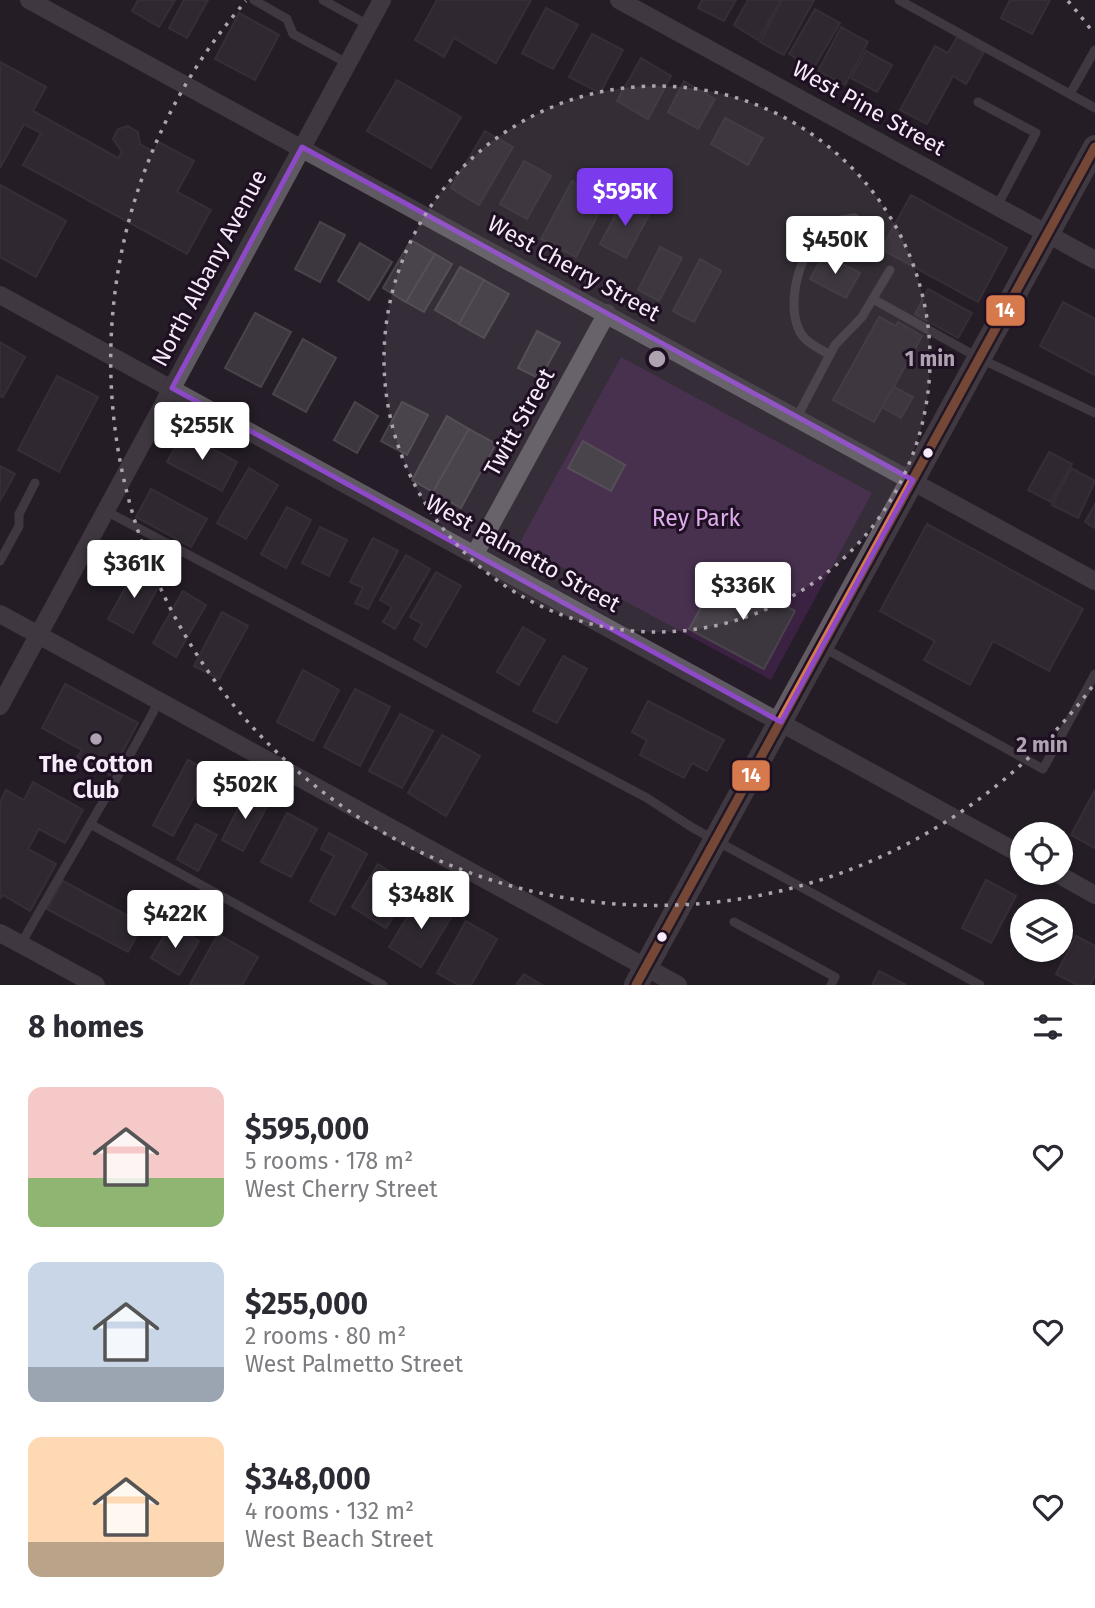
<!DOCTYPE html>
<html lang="en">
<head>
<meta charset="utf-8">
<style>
	:root { --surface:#fff; --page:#f2f2f3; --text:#2b2b33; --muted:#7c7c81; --accent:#7c3aed }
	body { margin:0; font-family:"Fira Sans",sans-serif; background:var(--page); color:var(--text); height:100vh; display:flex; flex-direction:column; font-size:26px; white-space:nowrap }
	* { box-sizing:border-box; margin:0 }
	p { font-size:23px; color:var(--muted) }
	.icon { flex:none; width:38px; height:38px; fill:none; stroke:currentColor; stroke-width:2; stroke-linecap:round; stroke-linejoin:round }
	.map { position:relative; height:985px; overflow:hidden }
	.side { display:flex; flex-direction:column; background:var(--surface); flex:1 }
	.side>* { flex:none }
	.buttons { position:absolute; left:1010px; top:822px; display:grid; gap:14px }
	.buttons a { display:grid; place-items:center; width:63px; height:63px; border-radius:50%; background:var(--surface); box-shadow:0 2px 5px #0004; font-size:35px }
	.price { position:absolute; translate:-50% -60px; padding:0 16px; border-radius:7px; background:#fff; color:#222; font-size:23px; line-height:46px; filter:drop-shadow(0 2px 4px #0008) }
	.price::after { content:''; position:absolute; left:50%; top:42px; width:21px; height:16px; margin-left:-10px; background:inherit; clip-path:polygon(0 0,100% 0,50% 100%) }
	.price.active { background:var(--accent); color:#fff }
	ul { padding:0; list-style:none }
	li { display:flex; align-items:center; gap:21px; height:175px; padding:0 28px }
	li span { display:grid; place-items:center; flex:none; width:196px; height:140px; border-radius:14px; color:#555 }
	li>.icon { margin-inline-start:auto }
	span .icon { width:84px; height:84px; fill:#fffc; stroke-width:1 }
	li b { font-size:30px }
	h2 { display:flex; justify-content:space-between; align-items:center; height:84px; padding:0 28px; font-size:30px }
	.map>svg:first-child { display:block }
	.green { fill:#3b2242 }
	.building { fill:#3c363e; stroke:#4a434b; stroke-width:2 }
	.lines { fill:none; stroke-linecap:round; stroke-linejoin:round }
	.service { stroke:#5f5961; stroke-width:9 }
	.minor { stroke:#5f5961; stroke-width:18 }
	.secondary { stroke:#625b64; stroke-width:24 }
	.bus-1-casing { stroke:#1e1022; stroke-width:14 }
	.bus-1 { stroke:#d67a4d; stroke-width:9 }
	.marked { fill:none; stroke:#8d49c8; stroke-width:5; stroke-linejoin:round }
	.ring { fill:none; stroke:#ada4af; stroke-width:3.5; stroke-dasharray:3.5 7 }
	.bus-dot { fill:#f6ecf8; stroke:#1e1022; stroke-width:2.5 }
	.poi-dot { fill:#ada4af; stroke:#1e1022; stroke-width:2.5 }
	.labels { text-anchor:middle; stroke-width:6; stroke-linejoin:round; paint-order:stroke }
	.street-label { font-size:23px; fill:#f6ecf8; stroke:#1e1022 }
	.park-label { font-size:23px; fill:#dfaced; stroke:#1e1022 }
	.poi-label { font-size:23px; font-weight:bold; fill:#f6ecf8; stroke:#1e1022 }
	.centre { fill:#ada4af; stroke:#1e1022; stroke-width:3.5 }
	.ring-label { font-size:21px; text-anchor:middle; font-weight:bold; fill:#ada4af; stroke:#1e1022; stroke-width:6; stroke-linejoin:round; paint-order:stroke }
	.line-badge { stroke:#1e1022; stroke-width:2.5 }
	.badge-label { font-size:19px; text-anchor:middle; font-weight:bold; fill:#fff }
</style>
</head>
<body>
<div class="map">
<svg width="1095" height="985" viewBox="0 0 1095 985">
	<rect width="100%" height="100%" fill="#251d27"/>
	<path class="green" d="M 621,357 L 872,493 L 771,680 L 519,544 Z"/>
	<g class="building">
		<path d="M 138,0 L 175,0 L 159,27 L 132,11 Z"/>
		<path d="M 184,0 L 208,0 L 187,38 L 169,28 Z"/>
		<path d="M 437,0 L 531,0 L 496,63 L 454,38 L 444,57 L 415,40 Z"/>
		<path d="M 702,0 L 736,0 L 724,21 L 698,8 Z"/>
		<path d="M 748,0 L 781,0 L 758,40 L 734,25 Z"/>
		<path d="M 782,0 L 814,0 L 784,55 L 760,42 Z"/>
		<path d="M 1010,0 L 1050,0 L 1032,34 L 1001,18 Z"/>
		<path d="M 546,8 L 578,25 L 553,69 L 522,53 Z"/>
		<path d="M 815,9 L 840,23 L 813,69 L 789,54 Z"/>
		<path d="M 239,13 L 279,35 L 255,80 L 215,59 Z"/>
		<path d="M 841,27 L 868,42 L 845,85 L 818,71 Z"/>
		<path d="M 592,34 L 623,50 L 600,93 L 569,77 Z"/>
		<path d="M 957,37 L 984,52 L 966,84 L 953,76 L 927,124 L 900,110 L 935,46 L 948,53 Z"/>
		<path d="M 866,51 L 892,65 L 877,92 L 851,78 Z"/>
		<path d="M 641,58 L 671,76 L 648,119 L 617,101 Z"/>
		<path d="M 0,62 L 46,87 L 33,111 L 118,158 L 122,152 L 113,139 L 118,129 L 128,126 L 138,132 L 140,144 L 154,152 L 159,142 L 194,161 L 177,192 L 211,210 L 187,254 L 23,165 L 41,133 L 24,124 L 0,168 Z"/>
		<path d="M 397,80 L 461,117 L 431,168 L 367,131 Z"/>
		<path d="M 684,81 L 715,99 L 698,129 L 668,112 Z"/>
		<path d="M 725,118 L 763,138 L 748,165 L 711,144 Z"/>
		<path d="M 485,131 L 513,147 L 479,205 L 451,188 Z"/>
		<path d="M 524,161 L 551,176 L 527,219 L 500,204 Z"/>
		<path d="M 572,181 L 606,199 L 576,257 L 541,239 Z"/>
		<path d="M 0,185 L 66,221 L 36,277 L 0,257 Z"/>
		<path d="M 911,195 L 1007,248 L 978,302 L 881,249 Z"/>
		<path d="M 624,199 L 650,213 L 626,258 L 600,244 Z"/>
		<path d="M 320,222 L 345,235 L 320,282 L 295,269 Z"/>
		<path d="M 411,240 L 435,254 L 406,302 L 383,288 Z"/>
		<path d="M 360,243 L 392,262 L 369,300 L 338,281 Z"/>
		<path d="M 660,247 L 682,258 L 659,301 L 638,290 Z"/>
		<path d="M 435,254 L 452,264 L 424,312 L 406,302 Z"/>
		<path d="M 824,254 L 860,273 L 846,298 L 810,279 Z"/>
		<path d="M 700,259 L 721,271 L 694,322 L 673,311 Z"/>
		<path d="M 460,267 L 484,280 L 459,324 L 435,310 Z"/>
		<path d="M 484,280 L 509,294 L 484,338 L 459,324 Z"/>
		<path d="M 928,289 L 972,313 L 958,338 L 915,314 Z"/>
		<path d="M 1063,302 L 1095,319 L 1095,375 L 1040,346 Z"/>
		<path d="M 255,313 L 291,332 L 261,387 L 225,368 Z"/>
		<path d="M 879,317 L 896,326 L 898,322 L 922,336 L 874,422 L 833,400 Z"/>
		<path d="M 537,331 L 560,343 L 540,379 L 518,368 Z"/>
		<path d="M 303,339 L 336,358 L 306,412 L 273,394 Z"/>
		<path d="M 0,342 L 25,357 L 3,397 L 0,396 Z"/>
		<path d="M 57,376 L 98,397 L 59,472 L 18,450 Z"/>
		<path d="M 894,387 L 913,397 L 901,418 L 882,407 Z"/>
		<path d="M 355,402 L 378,416 L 357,453 L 334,440 Z"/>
		<path d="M 402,402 L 428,415 L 407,455 L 381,441 Z"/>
		<path d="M 447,416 L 469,429 L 433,492 L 412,480 Z"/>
		<path d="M 469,429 L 496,444 L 461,508 L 433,492 Z"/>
		<path d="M 183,433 L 237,462 L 222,491 L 167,462 Z"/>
		<path d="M 583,441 L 625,465 L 611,491 L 568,468 Z"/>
		<path d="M 1049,452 L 1072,464 L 1051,502 L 1028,490 Z"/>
		<path d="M 0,466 L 15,474 L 0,501 Z"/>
		<path d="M 249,468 L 278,485 L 246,539 L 217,523 Z"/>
		<path d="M 1071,468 L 1095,481 L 1078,518 L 1052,505 Z"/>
		<path d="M 151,489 L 207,519 L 191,547 L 136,517 Z"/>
		<path d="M 1095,504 L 1095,528 L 1085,522 Z"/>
		<path d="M 287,507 L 311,520 L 286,568 L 261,554 Z"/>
		<path d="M 927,524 L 1083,609 L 1049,671 L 993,641 L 970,685 L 924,660 L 935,641 L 880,611 Z"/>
		<path d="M 320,527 L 347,540 L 329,576 L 302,563 Z"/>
		<path d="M 373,538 L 398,551 L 368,609 L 355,603 L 363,588 L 350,582 Z"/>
		<path d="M 406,555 L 430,569 L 395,629 L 383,622 L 392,607 L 380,600 Z"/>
		<path d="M 136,568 L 161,582 L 133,633 L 108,619 Z"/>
		<path d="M 436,572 L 461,586 L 426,647 L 414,639 L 422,624 L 410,617 Z"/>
		<path d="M 736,578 L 795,611 L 764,669 L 689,629 L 713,585 L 728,593 Z"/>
		<path d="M 183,591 L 206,605 L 176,657 L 153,643 Z"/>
		<path d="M 222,612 L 248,626 L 219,679 L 194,666 Z"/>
		<path d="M 523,627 L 545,640 L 519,685 L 497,672 Z"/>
		<path d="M 563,656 L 587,669 L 557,723 L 533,711 Z"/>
		<path d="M 303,670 L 339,690 L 313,741 L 277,722 Z"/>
		<path d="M 65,684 L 138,723 L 110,775 L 77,757 L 82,750 L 42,728 Z"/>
		<path d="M 355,689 L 390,707 L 360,766 L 324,747 Z"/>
		<path d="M 648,701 L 724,740 L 707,771 L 692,763 L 684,778 L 640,755 L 647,740 L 632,732 Z"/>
		<path d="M 400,714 L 433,731 L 402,788 L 369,771 Z"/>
		<path d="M 442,735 L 480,756 L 446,816 L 408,793 Z"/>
		<path d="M 188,760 L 208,771 L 173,836 L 153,825 Z"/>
		<path d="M 33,782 L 83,810 L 65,843 L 39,829 L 28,849 L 56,864 L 30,911 L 3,895 L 0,898 L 0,802 L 6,790 L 24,800 Z"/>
		<path d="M 1095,790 L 1095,848 L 1071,835 Z"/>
		<path d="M 247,791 L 269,803 L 243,851 L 222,840 Z"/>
		<path d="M 287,813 L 317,829 L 291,877 L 261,862 Z"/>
		<path d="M 196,824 L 217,835 L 198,871 L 177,859 Z"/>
		<path d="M 329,833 L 367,854 L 335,915 L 310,901 L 334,856 L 321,849 Z"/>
		<path d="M 378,864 L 412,886 L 386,928 L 352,907 Z"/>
		<path d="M 986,880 L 1016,896 L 991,943 L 962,928 Z"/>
		<path d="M 63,881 L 143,924 L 128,952 L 47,909 Z"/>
		<path d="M 420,896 L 452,916 L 421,967 L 389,947 Z"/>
		<path d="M 466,921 L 497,939 L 471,985 L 458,985 L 437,973 Z"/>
		<path d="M 171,924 L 199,941 L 179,975 L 151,958 Z"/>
		<path d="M 218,934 L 258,957 L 242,985 L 193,985 L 190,984 Z"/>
		<path d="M 1076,936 L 1095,946 L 1095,976 L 1090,985 L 1077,985 L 1056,974 Z"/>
		<path d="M 879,971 L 906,985 L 872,985 Z"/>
		<path d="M 524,974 L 542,985 L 516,985 Z"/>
	</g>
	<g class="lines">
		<g class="service">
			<path d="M 254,0 L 287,19 L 293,34 L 347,63"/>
			<path d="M 323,0 L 368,25"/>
			<path d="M 899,0 L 1095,108"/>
			<path d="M 1070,94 L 1095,50"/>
			<path d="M 978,102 L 1036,133 L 997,206"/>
			<path d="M 873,299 L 979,358 L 1095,413"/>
			<path d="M 830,355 C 820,349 806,343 800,332 C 783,300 804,234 838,221 C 843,219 850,219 855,218"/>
			<path d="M 797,417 L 835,345 L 862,317 L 890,270"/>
			<path d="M 106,511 L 647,798 L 693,828 L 980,985"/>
			<path d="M 0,561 L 19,526 L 19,514 L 35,483"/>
			<path d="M 824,648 L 1043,769 L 1095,674"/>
			<path d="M 90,824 L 383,985"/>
			<path d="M 734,922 L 835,977 L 831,985"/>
			<path d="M 21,944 C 66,863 116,784 159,701"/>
		</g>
		<g class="minor">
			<path d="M 29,0 L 1095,581"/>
			<path d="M 619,0 L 1095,260"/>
			<path d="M 0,295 L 1022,855"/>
			<path d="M 475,554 L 607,313"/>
			<path d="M 0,614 L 678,985"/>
			<path d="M 0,706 L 382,0"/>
			<path d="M 1056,873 L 1095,895"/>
			<path d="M 0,933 L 96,985"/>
		</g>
		<path class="secondary" d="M 636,985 L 1095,147"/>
		<g class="bus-1-casing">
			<path id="bus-1" d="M 636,985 L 1095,147"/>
		</g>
		<use href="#bus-1" class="bus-1"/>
	</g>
	<path d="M0 0H1095V985H0ZM 302,147 L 913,480 L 781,722 L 172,388 Z" fill="#251d27" fill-opacity=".55" fill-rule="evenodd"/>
	<path class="marked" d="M 302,147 L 913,480 L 781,722 L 172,388 Z"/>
	<circle cx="657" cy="359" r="273" fill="#ada4af" fill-opacity=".12"/>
	<g class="ring">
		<circle cx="657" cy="359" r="273"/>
		<path d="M1092 687A545 545 0 1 1 246 1M1068 1A545 545 0 0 1 1092 31"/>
	</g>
	<g class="bus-dot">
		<circle cx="928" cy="453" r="6"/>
		<circle cx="662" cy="937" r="6"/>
	</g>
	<circle class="poi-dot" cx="96" cy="739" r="7"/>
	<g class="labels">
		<g class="street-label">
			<text transform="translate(869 108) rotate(29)" y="8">West Pine Street</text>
			<text transform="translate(209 268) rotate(-62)" y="8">North Albany Avenue</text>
			<text transform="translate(574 268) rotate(29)" y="8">West Cherry Street</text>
			<text transform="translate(519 422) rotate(-61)" y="8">Twitt Street</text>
			<text transform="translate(523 553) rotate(29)" y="8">West Palmetto Street</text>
		</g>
		<g class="park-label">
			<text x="696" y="526">Rey Park</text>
		</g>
		<g class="poi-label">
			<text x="96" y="772">The Cotton<tspan x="96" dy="26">Club</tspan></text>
		</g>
	</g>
	<circle cx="657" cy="359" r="10" class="centre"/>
	<g class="ring-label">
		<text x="930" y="366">1 min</text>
		<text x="1042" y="752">2 min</text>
	</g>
	<g class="line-badge">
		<rect x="985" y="294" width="41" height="33" rx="7" fill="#d67a4d"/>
		<rect x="731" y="759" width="40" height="33" rx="7" fill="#d67a4d"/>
	</g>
	<g class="badge-label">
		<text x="1005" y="317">14</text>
		<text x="751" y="782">14</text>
	</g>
</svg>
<div class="buttons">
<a><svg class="icon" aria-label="locate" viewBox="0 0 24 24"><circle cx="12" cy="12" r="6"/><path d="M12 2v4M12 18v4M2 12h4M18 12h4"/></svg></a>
<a><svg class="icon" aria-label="layers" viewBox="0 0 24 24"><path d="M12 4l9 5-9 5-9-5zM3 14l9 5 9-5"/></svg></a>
</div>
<b class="price active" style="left:625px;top:228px">$595K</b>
<b class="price" style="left:835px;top:276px">$450K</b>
<b class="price" style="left:202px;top:462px">$255K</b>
<b class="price" style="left:134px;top:600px">$361K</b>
<b class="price" style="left:743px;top:622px">$336K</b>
<b class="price" style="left:245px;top:821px">$502K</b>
<b class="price" style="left:421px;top:931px">$348K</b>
<b class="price" style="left:175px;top:950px">$422K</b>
</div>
<section class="side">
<h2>8 homes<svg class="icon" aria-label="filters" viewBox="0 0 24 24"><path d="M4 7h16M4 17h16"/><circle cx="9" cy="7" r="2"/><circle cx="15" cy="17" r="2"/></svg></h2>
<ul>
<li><span style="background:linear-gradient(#f6c9c9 65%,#8fb573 0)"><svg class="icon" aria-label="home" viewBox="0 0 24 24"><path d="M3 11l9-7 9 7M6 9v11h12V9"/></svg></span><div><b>$595,000</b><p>5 rooms · 178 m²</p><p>West Cherry Street</p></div><svg class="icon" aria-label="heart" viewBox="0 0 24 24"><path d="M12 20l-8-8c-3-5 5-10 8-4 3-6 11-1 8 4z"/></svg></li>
<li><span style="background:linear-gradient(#c9d6e8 75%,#9aa5b1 0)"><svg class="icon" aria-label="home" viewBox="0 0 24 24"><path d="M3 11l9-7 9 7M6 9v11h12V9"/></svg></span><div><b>$255,000</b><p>2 rooms · 80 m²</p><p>West Palmetto Street</p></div><svg class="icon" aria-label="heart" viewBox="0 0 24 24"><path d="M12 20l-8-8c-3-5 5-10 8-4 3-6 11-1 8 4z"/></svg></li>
<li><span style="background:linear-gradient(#ffd9b3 75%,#b9a48a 0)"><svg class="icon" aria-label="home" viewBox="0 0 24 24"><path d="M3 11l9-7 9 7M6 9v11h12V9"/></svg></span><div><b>$348,000</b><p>4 rooms · 132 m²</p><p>West Beach Street</p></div><svg class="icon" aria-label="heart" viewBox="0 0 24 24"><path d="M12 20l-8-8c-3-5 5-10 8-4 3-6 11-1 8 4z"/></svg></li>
</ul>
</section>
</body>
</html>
